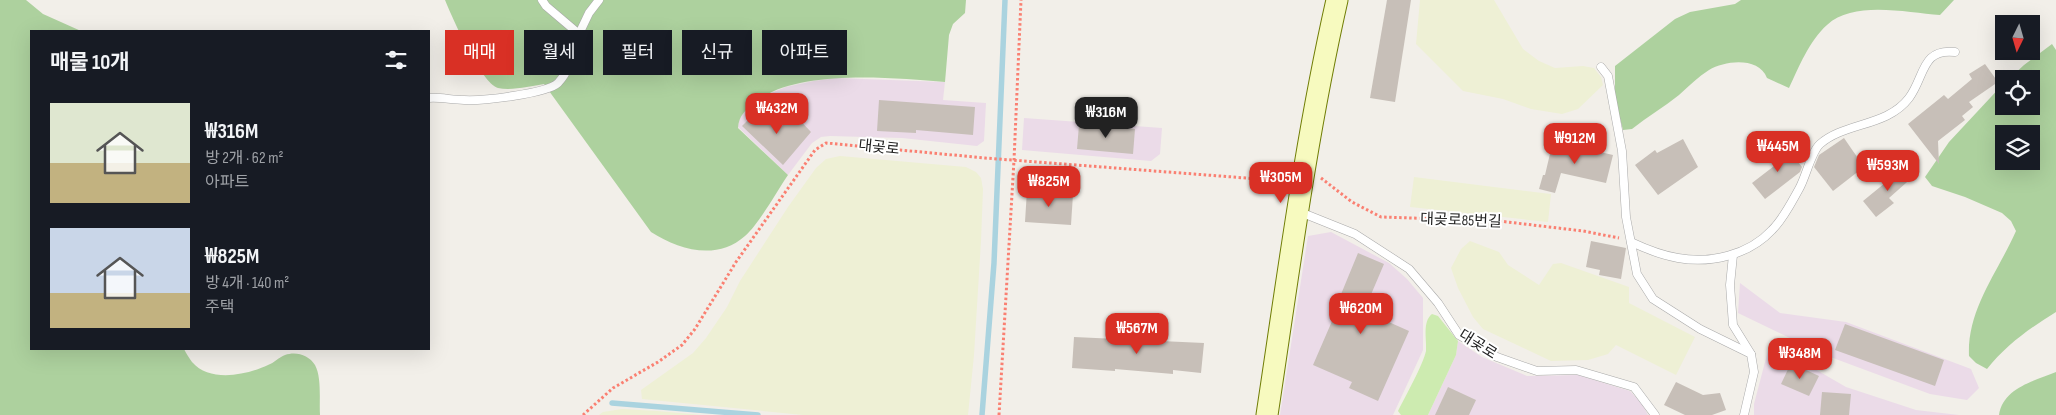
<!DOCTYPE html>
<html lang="ko">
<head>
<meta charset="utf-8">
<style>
	:root { --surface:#171b24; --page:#242831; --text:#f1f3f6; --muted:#9ea1a6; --accent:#d93025 }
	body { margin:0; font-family:"Sofia Sans Condensed","Noto Sans KR",sans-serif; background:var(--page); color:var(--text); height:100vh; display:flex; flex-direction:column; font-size:19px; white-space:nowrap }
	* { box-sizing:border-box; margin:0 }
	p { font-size:16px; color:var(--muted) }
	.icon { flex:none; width:28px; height:28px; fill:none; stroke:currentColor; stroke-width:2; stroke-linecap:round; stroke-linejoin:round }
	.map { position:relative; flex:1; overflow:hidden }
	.drawer { position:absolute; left:30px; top:30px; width:400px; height:320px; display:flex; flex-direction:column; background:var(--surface); border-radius:0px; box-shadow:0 5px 20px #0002 }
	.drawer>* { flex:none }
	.top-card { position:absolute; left:445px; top:30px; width:475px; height:45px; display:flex; gap:10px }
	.needle { width:32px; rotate:185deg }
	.fabs { position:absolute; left:1995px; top:15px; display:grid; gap:10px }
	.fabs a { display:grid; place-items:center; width:45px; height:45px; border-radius:0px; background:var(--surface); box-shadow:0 5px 20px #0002; font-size:25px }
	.price { position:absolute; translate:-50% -42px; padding:0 11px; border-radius:10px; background:var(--accent); color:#fff; font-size:16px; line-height:32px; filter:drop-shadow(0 1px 2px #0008) }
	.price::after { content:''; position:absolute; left:50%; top:30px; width:15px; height:11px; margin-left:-8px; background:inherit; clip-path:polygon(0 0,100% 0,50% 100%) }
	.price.current { background:#222; color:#fff }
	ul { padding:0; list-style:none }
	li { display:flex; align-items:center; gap:15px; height:125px; padding:0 20px }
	li span { display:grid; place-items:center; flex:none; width:140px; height:100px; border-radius:0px; color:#555 }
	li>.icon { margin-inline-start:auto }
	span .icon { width:60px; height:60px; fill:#fffc; stroke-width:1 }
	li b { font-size:21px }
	h2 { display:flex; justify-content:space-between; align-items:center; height:60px; padding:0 20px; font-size:21px }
	.chip { padding:0 18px; border-radius:0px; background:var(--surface); box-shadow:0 5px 20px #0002; font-size:18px; line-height:45px }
	.chip.current { background:var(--accent); color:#fff }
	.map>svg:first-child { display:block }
	.industrial { fill:#ebdbe8 }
	.farmland { fill:#eef0d5 }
	.grass { fill:#cdebb0 }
	.forest { fill:#add19e; fill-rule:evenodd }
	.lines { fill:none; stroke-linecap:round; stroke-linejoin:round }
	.stream { stroke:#aad3df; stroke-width:5.5 }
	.building { fill:#c7bfb8 }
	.lane-casing { stroke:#a9a9a9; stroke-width:9 }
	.secondary-casing { stroke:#707d05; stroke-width:23 }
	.path { stroke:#fa8072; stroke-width:3; stroke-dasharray:2.5 2.5; stroke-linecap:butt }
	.lane { stroke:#fff; stroke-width:8 }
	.secondary { stroke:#f7fabf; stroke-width:21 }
	.labels { text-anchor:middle; stroke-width:4; stroke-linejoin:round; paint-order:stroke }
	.street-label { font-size:15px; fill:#222; stroke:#fff }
</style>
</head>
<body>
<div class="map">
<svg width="2056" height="415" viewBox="0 0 2056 415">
	<rect width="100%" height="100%" fill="#f2efe9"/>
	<g class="industrial">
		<path d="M 837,78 L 945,82 L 943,100 L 986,103 L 984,141 L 977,146 L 902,138 L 830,136 L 821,137 L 812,143 L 788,175 L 738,127 L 739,117 L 761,97 L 786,87 L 814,81 Z"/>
		<path d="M 1024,118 L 1162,128 L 1160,154 L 1151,161 L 1022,150 Z"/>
		<path d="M 1331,232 L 1389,263 L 1407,279 L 1423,298 L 1423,350 L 1393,415 L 1280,415 L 1308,236 Z"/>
		<path d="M 1740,283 L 1780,313 L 1846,322 L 1971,369 L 1979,388 L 1967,400 L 1930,394 L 1825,355 L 1738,313 Z"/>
		<path d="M 1458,341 L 1482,357 L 1527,376 L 1578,375 L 1630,391 L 1642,404 L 1648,415 L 1428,415 L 1456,355 Z"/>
		<path d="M 1770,343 L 1846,387 L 1916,410 L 1959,415 L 1754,415 L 1754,404 Z"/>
	</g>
	<g class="farmland">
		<path d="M 1420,0 L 1494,0 L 1523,49 L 1539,61 L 1555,68 L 1583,66 L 1594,68 L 1601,77 L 1603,85 L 1578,109 L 1562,114 L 1531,109 L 1503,99 L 1463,91 L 1416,44 Z"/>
		<path d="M 840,156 L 966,167 L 976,172 L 981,178 L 983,189 L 981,241 L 974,355 L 968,415 L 803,415 L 642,399 L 641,390 L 693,353 L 706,338 L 727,307 L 740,281 L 788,207 L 816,168 L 826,159 Z"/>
		<path d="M 1414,177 L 1551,194 L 1548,222 L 1410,207 Z"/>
		<path d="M 1470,241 L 1499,252 L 1508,265 L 1539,285 L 1553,264 L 1561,263 L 1629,287 L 1629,303 L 1695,337 L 1676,375 L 1616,345 L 1608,354 L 1588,360 L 1551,361 L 1483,329 L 1473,317 L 1458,288 L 1451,268 L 1461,249 Z"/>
		<path d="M 622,409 L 657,411 L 702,415 L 599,415 L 603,412 Z"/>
	</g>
	<path class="grass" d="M 1432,314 L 1438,316 L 1458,341 L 1456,355 L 1428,415 L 1401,415 L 1398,411 C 1405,397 1423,365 1426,351 C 1427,339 1422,322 1432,314 Z"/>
	<g class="forest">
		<path d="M 0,0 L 26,0 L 43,14 L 81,31 L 31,31 L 31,349 L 184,349 C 186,353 189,358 192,362 C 210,383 247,375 268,365 C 274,363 279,357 285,355 C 296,351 309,355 315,365 C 322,378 319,401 320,415 L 0,415 Z"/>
		<path d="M 445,0 L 966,0 L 965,13 L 953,24 L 949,35 L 945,82 C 892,78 796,68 754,103 C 745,111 739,115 738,128 L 788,175 C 777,191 759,224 745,236 C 717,261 679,250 651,232 L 544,84 C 531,86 512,91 498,88 C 481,83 452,17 445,0 Z"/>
		<path d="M 1741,0 L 1954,0 L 1940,15 C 1907,13 1854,0 1827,25 C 1809,41 1799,67 1789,88 L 1767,78 C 1759,57 1726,60 1709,70 C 1698,77 1689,86 1679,95 C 1664,107 1647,117 1632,129 L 1623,130 L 1615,99 L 1615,66 L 1675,19 L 1690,12 L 1735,4 Z"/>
		<path d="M 2052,44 L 2056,50 L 2056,312 C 2030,328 2006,345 1987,369 L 1976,363 L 1969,356 C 1967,309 1998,272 2016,231 L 2011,221 L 2002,213 L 1965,197 L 1932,186 L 1925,177 L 1949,142 L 2004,83 L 2004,106 L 2031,106 L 2031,79 L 2009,79 L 2024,65 ZM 2004,134 L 2031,134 L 2031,161 L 2004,161 Z"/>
		<path d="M 2056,372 L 2056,415 L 1999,415 C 2003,388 2034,381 2056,372 Z"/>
	</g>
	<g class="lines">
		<g class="stream">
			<path d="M 612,403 L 758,415"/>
			<path d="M 982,415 L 994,263 L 1005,0"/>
		</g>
	</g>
	<g class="building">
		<path d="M 1387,0 L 1411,0 L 1395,102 L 1370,98 Z"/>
		<path d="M 1985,64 L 1998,82 L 1969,102 L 1973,107 L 1962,116 L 1965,120 L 1938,141 L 1939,164 L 1908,124 L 1944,95 L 1948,99 L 1972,79 L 1969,74 Z"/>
		<path d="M 879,100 L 975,107 L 973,135 L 916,130 L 916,133 L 877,131 Z"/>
		<path d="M 759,109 L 779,129 L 794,114 L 811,132 L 783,165 L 742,126 Z"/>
		<path d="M 1079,125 L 1135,129 L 1133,154 L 1077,149 Z"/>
		<path d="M 1844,138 L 1864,167 L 1833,191 L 1814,167 L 1819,155 Z"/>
		<path d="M 1683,139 L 1698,167 L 1658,195 L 1635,165 L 1655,150 L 1657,153 Z"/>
		<path d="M 1553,141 L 1613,155 L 1606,183 L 1561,173 L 1555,193 L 1539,189 L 1543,175 L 1545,175 Z"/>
		<path d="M 1785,146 L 1802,167 L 1800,172 L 1765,199 L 1752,183 L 1778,163 L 1773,156 Z"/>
		<path d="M 1907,165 L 1915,175 L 1889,198 L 1894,203 L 1876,217 L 1863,201 Z"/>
		<path d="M 1027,190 L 1073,194 L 1071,225 L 1025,222 Z"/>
		<path d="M 1591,241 L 1626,248 L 1621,279 L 1599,275 L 1600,270 L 1586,267 Z"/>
		<path d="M 1358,253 L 1384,264 L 1364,311 L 1409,331 L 1378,401 L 1349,388 L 1352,382 L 1313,365 L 1339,305 L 1337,304 Z"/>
		<path d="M 1845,324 L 1944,360 L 1935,386 L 1835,350 Z"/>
		<path d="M 1074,337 L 1204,343 L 1201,373 L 1173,370 L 1173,374 L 1115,369 L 1115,371 L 1072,368 Z"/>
		<path d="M 1791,363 L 1819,376 L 1809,396 L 1781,384 Z"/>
		<path d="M 1676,382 L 1703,395 L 1720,393 L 1726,410 L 1712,415 L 1685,415 L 1664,405 Z"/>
		<path d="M 1448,387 L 1476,400 L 1469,415 L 1435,415 Z"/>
		<path d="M 1822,392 L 1851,394 L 1849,415 L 1820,415 Z"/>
	</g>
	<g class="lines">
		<g class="lane-casing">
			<g id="lane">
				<path d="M 579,34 L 589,13 L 599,0"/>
				<path d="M 1601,67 L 1608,76 L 1622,151 L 1626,217 L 1637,274 L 1653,299 L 1700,329 L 1751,354 L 1754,372 L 1744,415"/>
				<path d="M 429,98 C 440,97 452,100 464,100 C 481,101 546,94 558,83 C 571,69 574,51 579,34 L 546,6 L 542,0"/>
				<path d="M 1300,212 L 1355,234 L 1409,269 L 1438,303 L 1459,335 L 1497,357 L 1537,371 L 1576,370 L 1634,387 L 1655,415"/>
				<path d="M 1631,242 C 1646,249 1661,255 1678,258 C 1710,264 1749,255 1772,230 C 1784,218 1791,203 1799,189 C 1806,177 1811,152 1820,144 C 1845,122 1887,127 1909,98 C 1925,77 1921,48 1955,52"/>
				<path d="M 1733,255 L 1730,285 L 1733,325 L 1751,354"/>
			</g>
		</g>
		<g class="secondary-casing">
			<path id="secondary" d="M 1267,415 C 1288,276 1306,137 1337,0"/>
		</g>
		<g class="path">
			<path d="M 1321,178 L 1352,202 L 1381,217 L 1499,221 L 1583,231 L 1619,238"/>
			<path d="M 583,415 L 613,388 L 658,362 L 682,345 L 695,329 L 736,262 L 815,150 L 826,143 L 985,158 L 1285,181"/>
			<path d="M 999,415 L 1014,160 L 1021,0"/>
		</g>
		<use href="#lane" class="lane"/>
		<use href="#secondary" class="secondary"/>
	</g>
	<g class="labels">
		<g class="street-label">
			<text transform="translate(879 147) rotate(6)" y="5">대곶로</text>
			<text transform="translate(1461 220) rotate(2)" y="5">대곶로85번길</text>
			<text transform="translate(1478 344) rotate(32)" y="5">대곶로</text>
		</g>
	</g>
</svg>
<div class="fabs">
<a><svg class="needle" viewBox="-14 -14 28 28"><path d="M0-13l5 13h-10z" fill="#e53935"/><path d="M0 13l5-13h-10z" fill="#9ea1a6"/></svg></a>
<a><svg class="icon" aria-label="locate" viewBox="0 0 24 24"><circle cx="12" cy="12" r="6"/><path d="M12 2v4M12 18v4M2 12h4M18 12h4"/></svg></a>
<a><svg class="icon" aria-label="layers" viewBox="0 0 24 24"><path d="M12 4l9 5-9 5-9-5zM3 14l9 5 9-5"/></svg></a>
</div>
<b class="price" style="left:777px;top:135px">₩432M</b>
<b class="price current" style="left:1106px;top:139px">₩316M</b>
<b class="price" style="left:1575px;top:165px">₩912M</b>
<b class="price" style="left:1778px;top:173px">₩445M</b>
<b class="price" style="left:1888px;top:192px">₩593M</b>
<b class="price" style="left:1281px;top:204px">₩305M</b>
<b class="price" style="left:1049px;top:208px">₩825M</b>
<b class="price" style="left:1361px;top:335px">₩620M</b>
<b class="price" style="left:1137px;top:355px">₩567M</b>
<b class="price" style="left:1800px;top:380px">₩348M</b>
<div class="top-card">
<a class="chip current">매매</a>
<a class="chip">월세</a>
<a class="chip">필터</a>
<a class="chip">신규</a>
<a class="chip">아파트</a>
</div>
<section class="drawer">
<h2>매물 10개<svg class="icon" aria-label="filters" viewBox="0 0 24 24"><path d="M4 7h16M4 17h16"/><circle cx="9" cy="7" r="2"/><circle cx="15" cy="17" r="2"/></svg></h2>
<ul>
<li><span style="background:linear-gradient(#dfe7d0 60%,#c2b280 0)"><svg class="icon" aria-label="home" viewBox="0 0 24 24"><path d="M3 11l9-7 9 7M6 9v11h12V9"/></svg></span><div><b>₩316M</b><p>방 2개 · 62 m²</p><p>아파트</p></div></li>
<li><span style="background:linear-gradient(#c9d6e8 65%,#c2b280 0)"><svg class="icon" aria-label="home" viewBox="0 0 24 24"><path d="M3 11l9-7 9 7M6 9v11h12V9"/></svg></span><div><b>₩825M</b><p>방 4개 · 140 m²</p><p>주택</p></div></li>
</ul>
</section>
</div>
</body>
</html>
